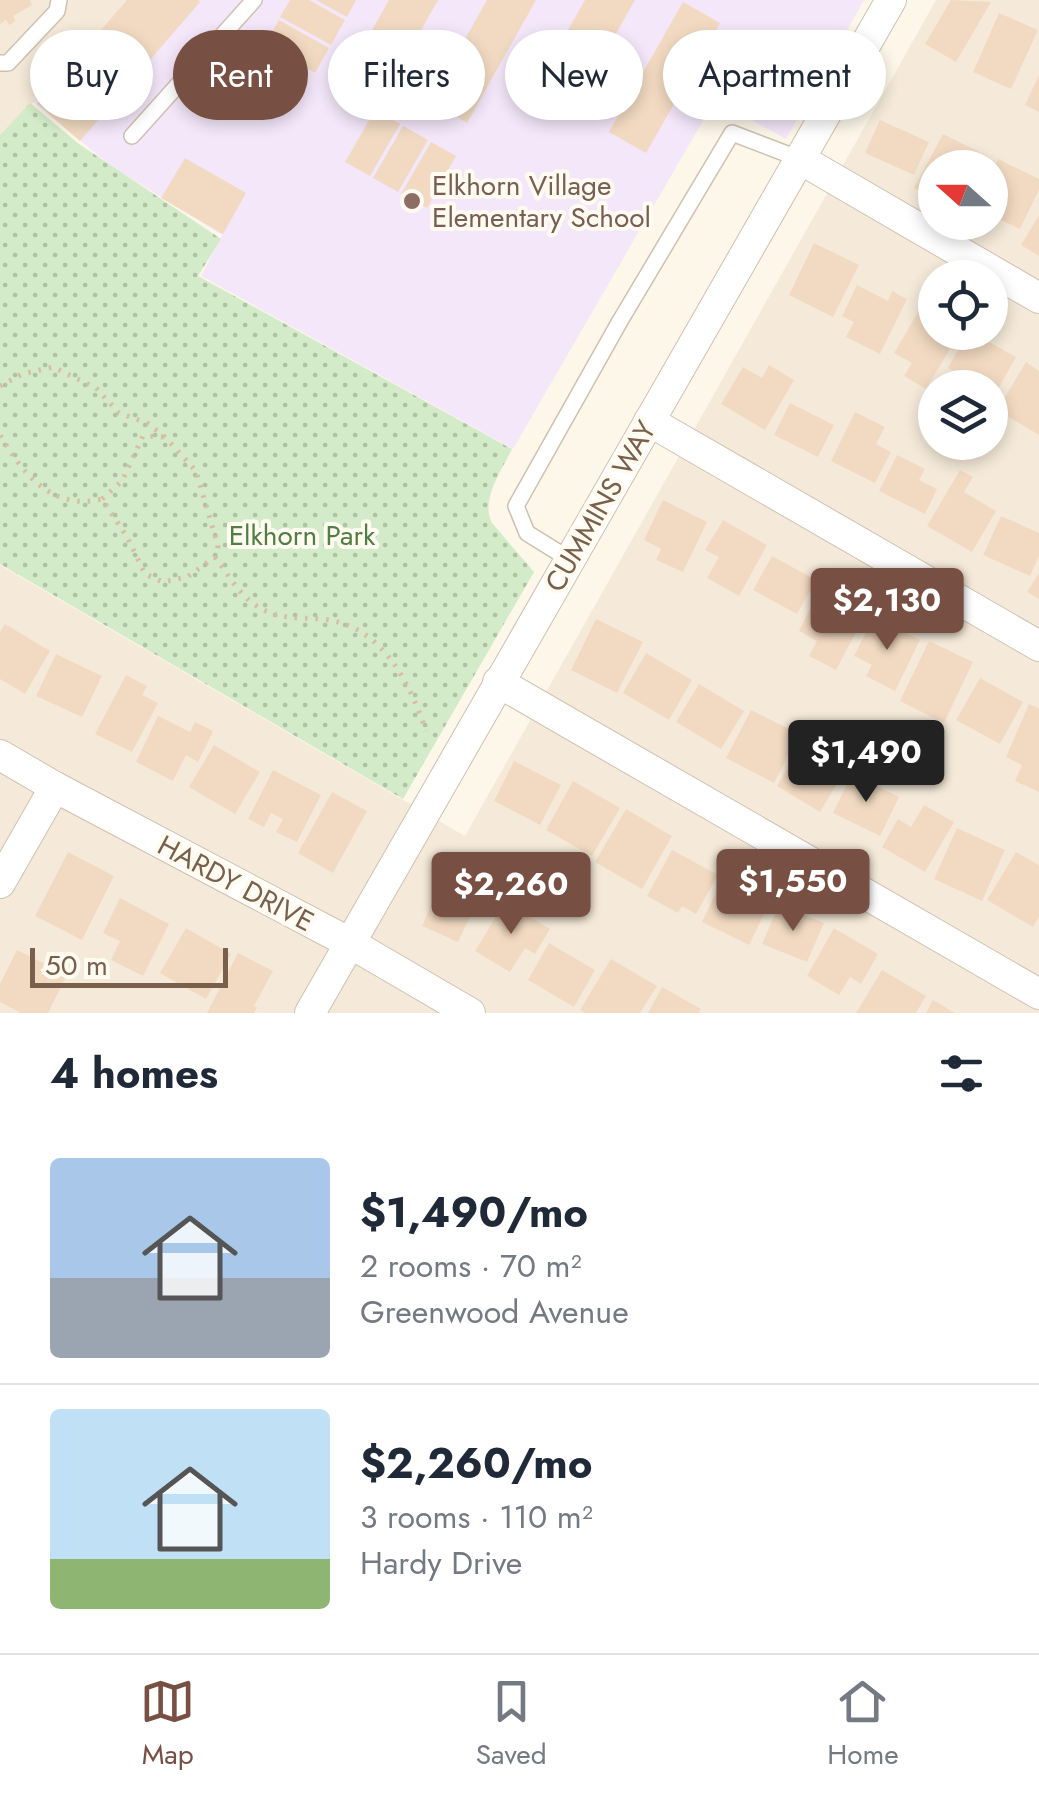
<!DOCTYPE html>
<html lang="en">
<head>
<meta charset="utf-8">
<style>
	:root { --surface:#fff; --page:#f2f2f3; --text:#1f2937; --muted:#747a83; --line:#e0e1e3; --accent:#785043 }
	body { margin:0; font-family:Jost,sans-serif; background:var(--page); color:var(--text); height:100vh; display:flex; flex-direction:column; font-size:38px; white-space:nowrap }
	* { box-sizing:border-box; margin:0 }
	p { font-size:32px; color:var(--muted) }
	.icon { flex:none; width:55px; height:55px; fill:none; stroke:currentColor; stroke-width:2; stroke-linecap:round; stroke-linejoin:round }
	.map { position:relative; height:1013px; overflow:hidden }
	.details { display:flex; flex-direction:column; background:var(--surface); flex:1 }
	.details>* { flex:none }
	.hud { position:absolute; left:30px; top:30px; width:980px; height:90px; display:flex; gap:20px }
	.needle { width:65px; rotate:291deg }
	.tools { position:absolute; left:918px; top:150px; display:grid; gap:20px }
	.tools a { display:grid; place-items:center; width:90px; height:90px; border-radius:50%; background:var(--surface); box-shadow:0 5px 15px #0003; font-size:50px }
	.scale { position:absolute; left:30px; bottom:25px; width:198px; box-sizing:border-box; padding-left:10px; border:5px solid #78604d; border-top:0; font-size:28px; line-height:35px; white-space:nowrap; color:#78604d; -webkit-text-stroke:8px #fffbf1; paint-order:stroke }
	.price { position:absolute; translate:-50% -85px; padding:0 22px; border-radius:10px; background:var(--accent); color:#fff; font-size:32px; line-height:65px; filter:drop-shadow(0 2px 5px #0008) }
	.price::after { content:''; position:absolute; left:50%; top:60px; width:30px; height:22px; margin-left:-15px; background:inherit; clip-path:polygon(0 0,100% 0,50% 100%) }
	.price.active { background:#222; color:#fff }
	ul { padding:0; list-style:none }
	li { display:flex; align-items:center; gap:30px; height:250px; padding:0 50px }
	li+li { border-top:2px solid var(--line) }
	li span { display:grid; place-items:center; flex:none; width:280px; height:200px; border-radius:10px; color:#555 }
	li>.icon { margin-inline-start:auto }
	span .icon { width:120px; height:120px; fill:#fffc; stroke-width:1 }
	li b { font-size:42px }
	h2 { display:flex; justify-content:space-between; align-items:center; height:120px; padding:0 50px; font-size:42px }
	.pill { padding:0 35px; border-radius:45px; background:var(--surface); box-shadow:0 5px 15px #0003; font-size:35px; line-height:90px }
	.pill.active { background:var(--accent); color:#fff }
	.tabs { display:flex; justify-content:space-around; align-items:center; height:140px; border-top:2px solid var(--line); background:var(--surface); font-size:28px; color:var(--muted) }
	.tabs a { display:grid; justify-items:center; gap:5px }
	.tabs .active { color:var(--accent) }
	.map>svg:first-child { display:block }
	.residential { fill:#f5ead9; fill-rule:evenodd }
	.education { fill:#f4e7fa }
	.grass { fill:url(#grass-dots) }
	.building { fill:#f2dac2 }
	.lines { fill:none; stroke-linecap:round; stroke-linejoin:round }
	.lane-casing { stroke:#cfc0af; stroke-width:18 }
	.street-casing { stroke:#cfc0af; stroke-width:32 }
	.path { stroke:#d8bda4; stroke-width:5; stroke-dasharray:2.5 8; stroke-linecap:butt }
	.lane { stroke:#fff; stroke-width:15 }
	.street { stroke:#fff; stroke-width:30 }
	.education-dot { fill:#8d6e63; stroke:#fffbf1; stroke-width:4 }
	.labels { text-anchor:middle; stroke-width:8; stroke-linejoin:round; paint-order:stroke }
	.education-label { font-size:28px; fill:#785e54; stroke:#fffbf1; text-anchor:start }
	.street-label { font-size:28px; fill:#78604d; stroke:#fffbf1 }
	.park-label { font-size:28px; fill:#507e44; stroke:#fffbf1 }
</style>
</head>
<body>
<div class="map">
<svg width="1039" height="1013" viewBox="0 0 1039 1013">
	<defs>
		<pattern id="grass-dots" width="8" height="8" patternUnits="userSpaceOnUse" patternTransform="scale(2.5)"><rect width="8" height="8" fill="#d3ebc8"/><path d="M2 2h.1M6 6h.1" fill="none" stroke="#b0c2a5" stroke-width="1.8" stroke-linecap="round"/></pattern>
	</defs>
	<rect width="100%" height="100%" fill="#fdf7ea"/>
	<g class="residential">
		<path d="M 0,0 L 132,0 L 0,137 Z"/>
		<path d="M 936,0 L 1039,0 L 1039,1013 L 0,1013 L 0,565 L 465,836 ZM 935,168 L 990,168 L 990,222 L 935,222 ZM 935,278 L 990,278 L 990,332 L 935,332 ZM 935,388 L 990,388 L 990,442 L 935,442 Z"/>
	</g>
	<path class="education" d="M 131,0 L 864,0 L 786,139 L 715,100 L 513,449 L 201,276 L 222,235 L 111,166 L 34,102 Z"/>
	<path class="grass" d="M 30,103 L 79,144 L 221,239 L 198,276 L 512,449 C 502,470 480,500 492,523 L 534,572 L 403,799 L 0,564 L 0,135 Z"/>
	<g class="building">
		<path d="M 0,0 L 30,0 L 32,5 L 13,16 L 16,21 L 9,25 L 6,20 L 0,24 Z"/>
		<path d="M 127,0 L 198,0 L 200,2 L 80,141 L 37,104 Z"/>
		<path d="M 290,0 L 309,0 L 345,20 L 331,45 L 280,17 Z"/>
		<path d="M 316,0 L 356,0 L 347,17 Z"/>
		<path d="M 389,0 L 438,0 L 399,69 L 362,48 Z"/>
		<path d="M 487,0 L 536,0 L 467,123 L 430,101 Z"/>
		<path d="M 585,0 L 635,0 L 572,111 L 534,90 Z"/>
		<path d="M 951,0 L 991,2 L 956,62 L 925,44 Z"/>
		<path d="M 683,2 L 720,23 L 646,153 L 609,132 Z"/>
		<path d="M 999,13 L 1038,30 L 1011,89 L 973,72 Z"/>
		<path d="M 279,20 L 329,48 L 315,73 L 264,45 Z"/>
		<path d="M 1039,75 L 1039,112 L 1025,105 Z"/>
		<path d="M 375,110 L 400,124 L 370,176 L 345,162 Z"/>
		<path d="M 880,120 L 929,142 L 914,175 L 865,153 Z"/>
		<path d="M 403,126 L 428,140 L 398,192 L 373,178 Z"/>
		<path d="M 943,134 L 987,156 L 981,168 L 935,168 L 935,199 L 914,188 Z"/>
		<path d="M 431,142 L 456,156 L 427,208 L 401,194 Z"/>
		<path d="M 185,158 L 246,193 L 223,234 L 161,198 Z"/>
		<path d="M 998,159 L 1039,179 L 1039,190 L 1020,229 L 990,215 L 990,176 Z"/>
		<path d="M 1039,215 L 1039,256 L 1021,245 Z"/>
		<path d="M 814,243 L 859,265 L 833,317 L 789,295 Z"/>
		<path d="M 857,285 L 888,301 L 892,291 L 907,299 L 880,354 L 846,337 L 854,322 L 842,316 Z"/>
		<path d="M 924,302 L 935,308 L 935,332 L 960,332 L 926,389 L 904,376 L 912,363 L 894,353 Z"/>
		<path d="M 966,335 L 984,346 L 987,341 L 1016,357 L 997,391 L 987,386 L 986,388 L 965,388 L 969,380 L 948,368 Z"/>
		<path d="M 1026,362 L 1039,371 L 1039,435 L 997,410 Z"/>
		<path d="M 769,365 L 794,380 L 765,430 L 721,404 L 743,367 L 762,378 Z"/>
		<path d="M 790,403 L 834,425 L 818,457 L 774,435 Z"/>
		<path d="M 855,412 L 885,427 L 876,444 L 891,452 L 875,483 L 831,461 Z"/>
		<path d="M 897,455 L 925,469 L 919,480 L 937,489 L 925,514 L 879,491 Z"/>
		<path d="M 960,470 L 973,477 L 964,492 L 996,511 L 972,552 L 927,526 Z"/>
		<path d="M 663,500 L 707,522 L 683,572 L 656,560 L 661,549 L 644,540 Z"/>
		<path d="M 1001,516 L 1039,533 L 1039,556 L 1030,576 L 983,555 Z"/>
		<path d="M 723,520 L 767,545 L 739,596 L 707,578 L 719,557 L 705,550 Z"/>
		<path d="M 772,556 L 816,580 L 797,614 L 753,590 Z"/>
		<path d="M 1039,573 L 1039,599 L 1027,592 Z"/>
		<path d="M 820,589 L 866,613 L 836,670 L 809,656 L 817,641 L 799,631 Z"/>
		<path d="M 874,617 L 920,640 L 895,691 L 866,676 L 872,665 L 854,656 Z"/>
		<path d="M 596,619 L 643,642 L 617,693 L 571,670 Z"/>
		<path d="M 5,624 L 50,651 L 25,694 L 0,679 L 0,632 Z"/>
		<path d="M 929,641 L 973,662 L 944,723 L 900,701 Z"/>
		<path d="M 646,653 L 692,680 L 669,720 L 623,693 Z"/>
		<path d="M 56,654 L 102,676 L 82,717 L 36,696 Z"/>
		<path d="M 126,675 L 147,686 L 142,695 L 158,703 L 132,752 L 95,734 Z"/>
		<path d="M 980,678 L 1023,702 L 1000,744 L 956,720 Z"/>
		<path d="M 699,684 L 744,711 L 721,749 L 676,722 Z"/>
		<path d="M 1029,704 L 1039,708 L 1039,792 L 1015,781 L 1022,765 L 1006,757 Z"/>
		<path d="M 751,710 L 787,728 L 790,722 L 802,728 L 774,783 L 726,758 Z"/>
		<path d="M 158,716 L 190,732 L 195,722 L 213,731 L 198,762 L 186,755 L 173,781 L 136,762 Z"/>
		<path d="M 821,729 L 857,750 L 820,812 L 777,786 L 805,739 L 812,743 Z"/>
		<path d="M 214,745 L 260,772 L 235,814 L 189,787 Z"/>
		<path d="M 514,761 L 561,785 L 540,825 L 494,801 Z"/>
		<path d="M 273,770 L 321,795 L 297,842 L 276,832 L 283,819 L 271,813 L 264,827 L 248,819 Z"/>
		<path d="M 852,774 L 899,797 L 880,836 L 833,813 Z"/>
		<path d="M 573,781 L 620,808 L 592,856 L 546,830 Z"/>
		<path d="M 332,792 L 367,811 L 333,873 L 298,853 Z"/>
		<path d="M 924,805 L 954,822 L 925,872 L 882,847 L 898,819 L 911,827 Z"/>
		<path d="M 626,809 L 672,836 L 642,889 L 595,862 Z"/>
		<path d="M 957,828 L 1005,850 L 982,901 L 934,879 Z"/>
		<path d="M 672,850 L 718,875 L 696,914 L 682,906 L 678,913 L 647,896 Z"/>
		<path d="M 68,852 L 114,876 L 82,940 L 35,916 Z"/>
		<path d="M 1016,852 L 1039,865 L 1039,917 L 1033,927 L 987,900 Z"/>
		<path d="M 453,857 L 495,877 L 480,910 L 474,908 L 458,942 L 422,926 Z"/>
		<path d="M 722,880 L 769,904 L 749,945 L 702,922 Z"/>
		<path d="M 120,898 L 169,924 L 143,976 L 111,960 L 120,941 L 103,933 Z"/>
		<path d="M 505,902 L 550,929 L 535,954 L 525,948 L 510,972 L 475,951 Z"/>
		<path d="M 779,905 L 824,923 L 807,962 L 762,944 Z"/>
		<path d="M 186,928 L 231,954 L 206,999 L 160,973 Z"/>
		<path d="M 834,928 L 878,954 L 861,984 L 850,977 L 839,995 L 807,976 Z"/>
		<path d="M 549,943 L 595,970 L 574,1007 L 528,980 Z"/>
		<path d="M 17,950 L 67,975 L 48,1013 L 21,1013 L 0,1002 L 0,984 Z"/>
		<path d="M 238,953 L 273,971 L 254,1006 L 257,1008 L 254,1013 L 207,1013 Z"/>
		<path d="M 611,959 L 657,986 L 640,1013 L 585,1013 L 580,1010 Z"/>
		<path d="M 882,970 L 926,996 L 916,1013 L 856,1013 Z"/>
		<path d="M 662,987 L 701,1009 L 699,1013 L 648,1013 Z"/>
		<path d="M 933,1000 L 955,1013 L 926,1013 Z"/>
	</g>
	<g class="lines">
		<g class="lane-casing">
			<g id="lane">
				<path d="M 0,63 L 8,63 L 57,11 L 59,0"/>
				<path d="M 132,136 L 254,0"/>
				<path d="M 569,559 L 527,533 L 516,506 L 620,321 L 732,133 L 800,159"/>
			</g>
		</g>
		<g class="street-casing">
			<g id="street">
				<path d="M 800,159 L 1039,298"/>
				<path d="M 649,421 L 1039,646"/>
				<path d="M 498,682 L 1039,994"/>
				<path d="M 0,755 L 55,787 L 350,943 L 470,1013"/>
				<path d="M 0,883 L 55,787"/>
				<path d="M 310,1013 L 891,0"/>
			</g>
		</g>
		<g class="path">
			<path d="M 0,386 L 22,374 L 53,367 L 96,388 L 119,413 L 147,423 L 165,437 L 196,471 L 218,546 L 215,557 L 187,577 L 163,582 L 145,574 L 127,537 L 102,499 C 52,511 23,474 0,435"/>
			<path d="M 102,499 L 122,481 L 143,436 L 164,437"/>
			<path d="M 215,557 C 226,572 239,594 255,605 C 278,620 295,617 321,619 C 381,624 409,681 426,731"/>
		</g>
		<use href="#lane" class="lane"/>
		<use href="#street" class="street"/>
	</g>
	<circle class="education-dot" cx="412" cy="201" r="10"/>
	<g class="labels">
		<g class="education-label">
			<text x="432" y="195">Elkhorn Village<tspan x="432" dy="32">Elementary School</tspan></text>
		</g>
		<g class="street-label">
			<text transform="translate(600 506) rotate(-60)" y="10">CUMMINS WAY</text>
			<text transform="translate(236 883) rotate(28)" y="10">HARDY DRIVE</text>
		</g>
		<g class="park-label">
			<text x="302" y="545">Elkhorn Park</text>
		</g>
	</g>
</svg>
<div class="tools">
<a><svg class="needle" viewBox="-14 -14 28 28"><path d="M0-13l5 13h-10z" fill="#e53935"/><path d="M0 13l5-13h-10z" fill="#747a83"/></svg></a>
<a><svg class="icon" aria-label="locate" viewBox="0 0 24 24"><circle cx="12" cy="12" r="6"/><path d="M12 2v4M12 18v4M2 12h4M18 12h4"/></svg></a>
<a><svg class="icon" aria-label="layers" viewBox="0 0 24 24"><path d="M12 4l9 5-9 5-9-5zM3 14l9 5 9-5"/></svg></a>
</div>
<div class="scale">50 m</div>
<b class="price" style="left:887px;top:653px">$2,130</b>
<b class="price active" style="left:866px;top:805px">$1,490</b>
<b class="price" style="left:793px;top:934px">$1,550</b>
<b class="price" style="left:511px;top:937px">$2,260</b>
<div class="hud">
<a class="pill">Buy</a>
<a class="pill active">Rent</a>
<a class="pill">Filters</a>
<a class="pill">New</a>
<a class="pill">Apartment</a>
</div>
</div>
<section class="details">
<h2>4 homes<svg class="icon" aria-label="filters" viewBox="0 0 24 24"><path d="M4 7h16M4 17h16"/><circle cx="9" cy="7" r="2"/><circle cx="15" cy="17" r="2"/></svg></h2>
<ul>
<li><span style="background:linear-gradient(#a9c7e8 60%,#9aa5b1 0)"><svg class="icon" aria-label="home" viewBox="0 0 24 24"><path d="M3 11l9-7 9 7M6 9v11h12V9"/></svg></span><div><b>$1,490/mo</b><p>2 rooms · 70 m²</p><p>Greenwood Avenue</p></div></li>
<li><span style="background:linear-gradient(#bfe0f5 75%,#8fb573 0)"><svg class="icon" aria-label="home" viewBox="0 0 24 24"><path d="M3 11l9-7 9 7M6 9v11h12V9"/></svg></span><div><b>$2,260/mo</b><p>3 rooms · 110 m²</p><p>Hardy Drive</p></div></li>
</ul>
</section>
<nav class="tabs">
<a class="active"><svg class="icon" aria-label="map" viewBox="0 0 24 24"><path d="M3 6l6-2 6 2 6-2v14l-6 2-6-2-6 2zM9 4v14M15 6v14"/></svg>Map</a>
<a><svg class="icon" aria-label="saved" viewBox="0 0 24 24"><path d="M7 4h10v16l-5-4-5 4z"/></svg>Saved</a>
<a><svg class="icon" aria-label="home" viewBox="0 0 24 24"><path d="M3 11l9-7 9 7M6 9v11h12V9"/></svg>Home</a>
</nav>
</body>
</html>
